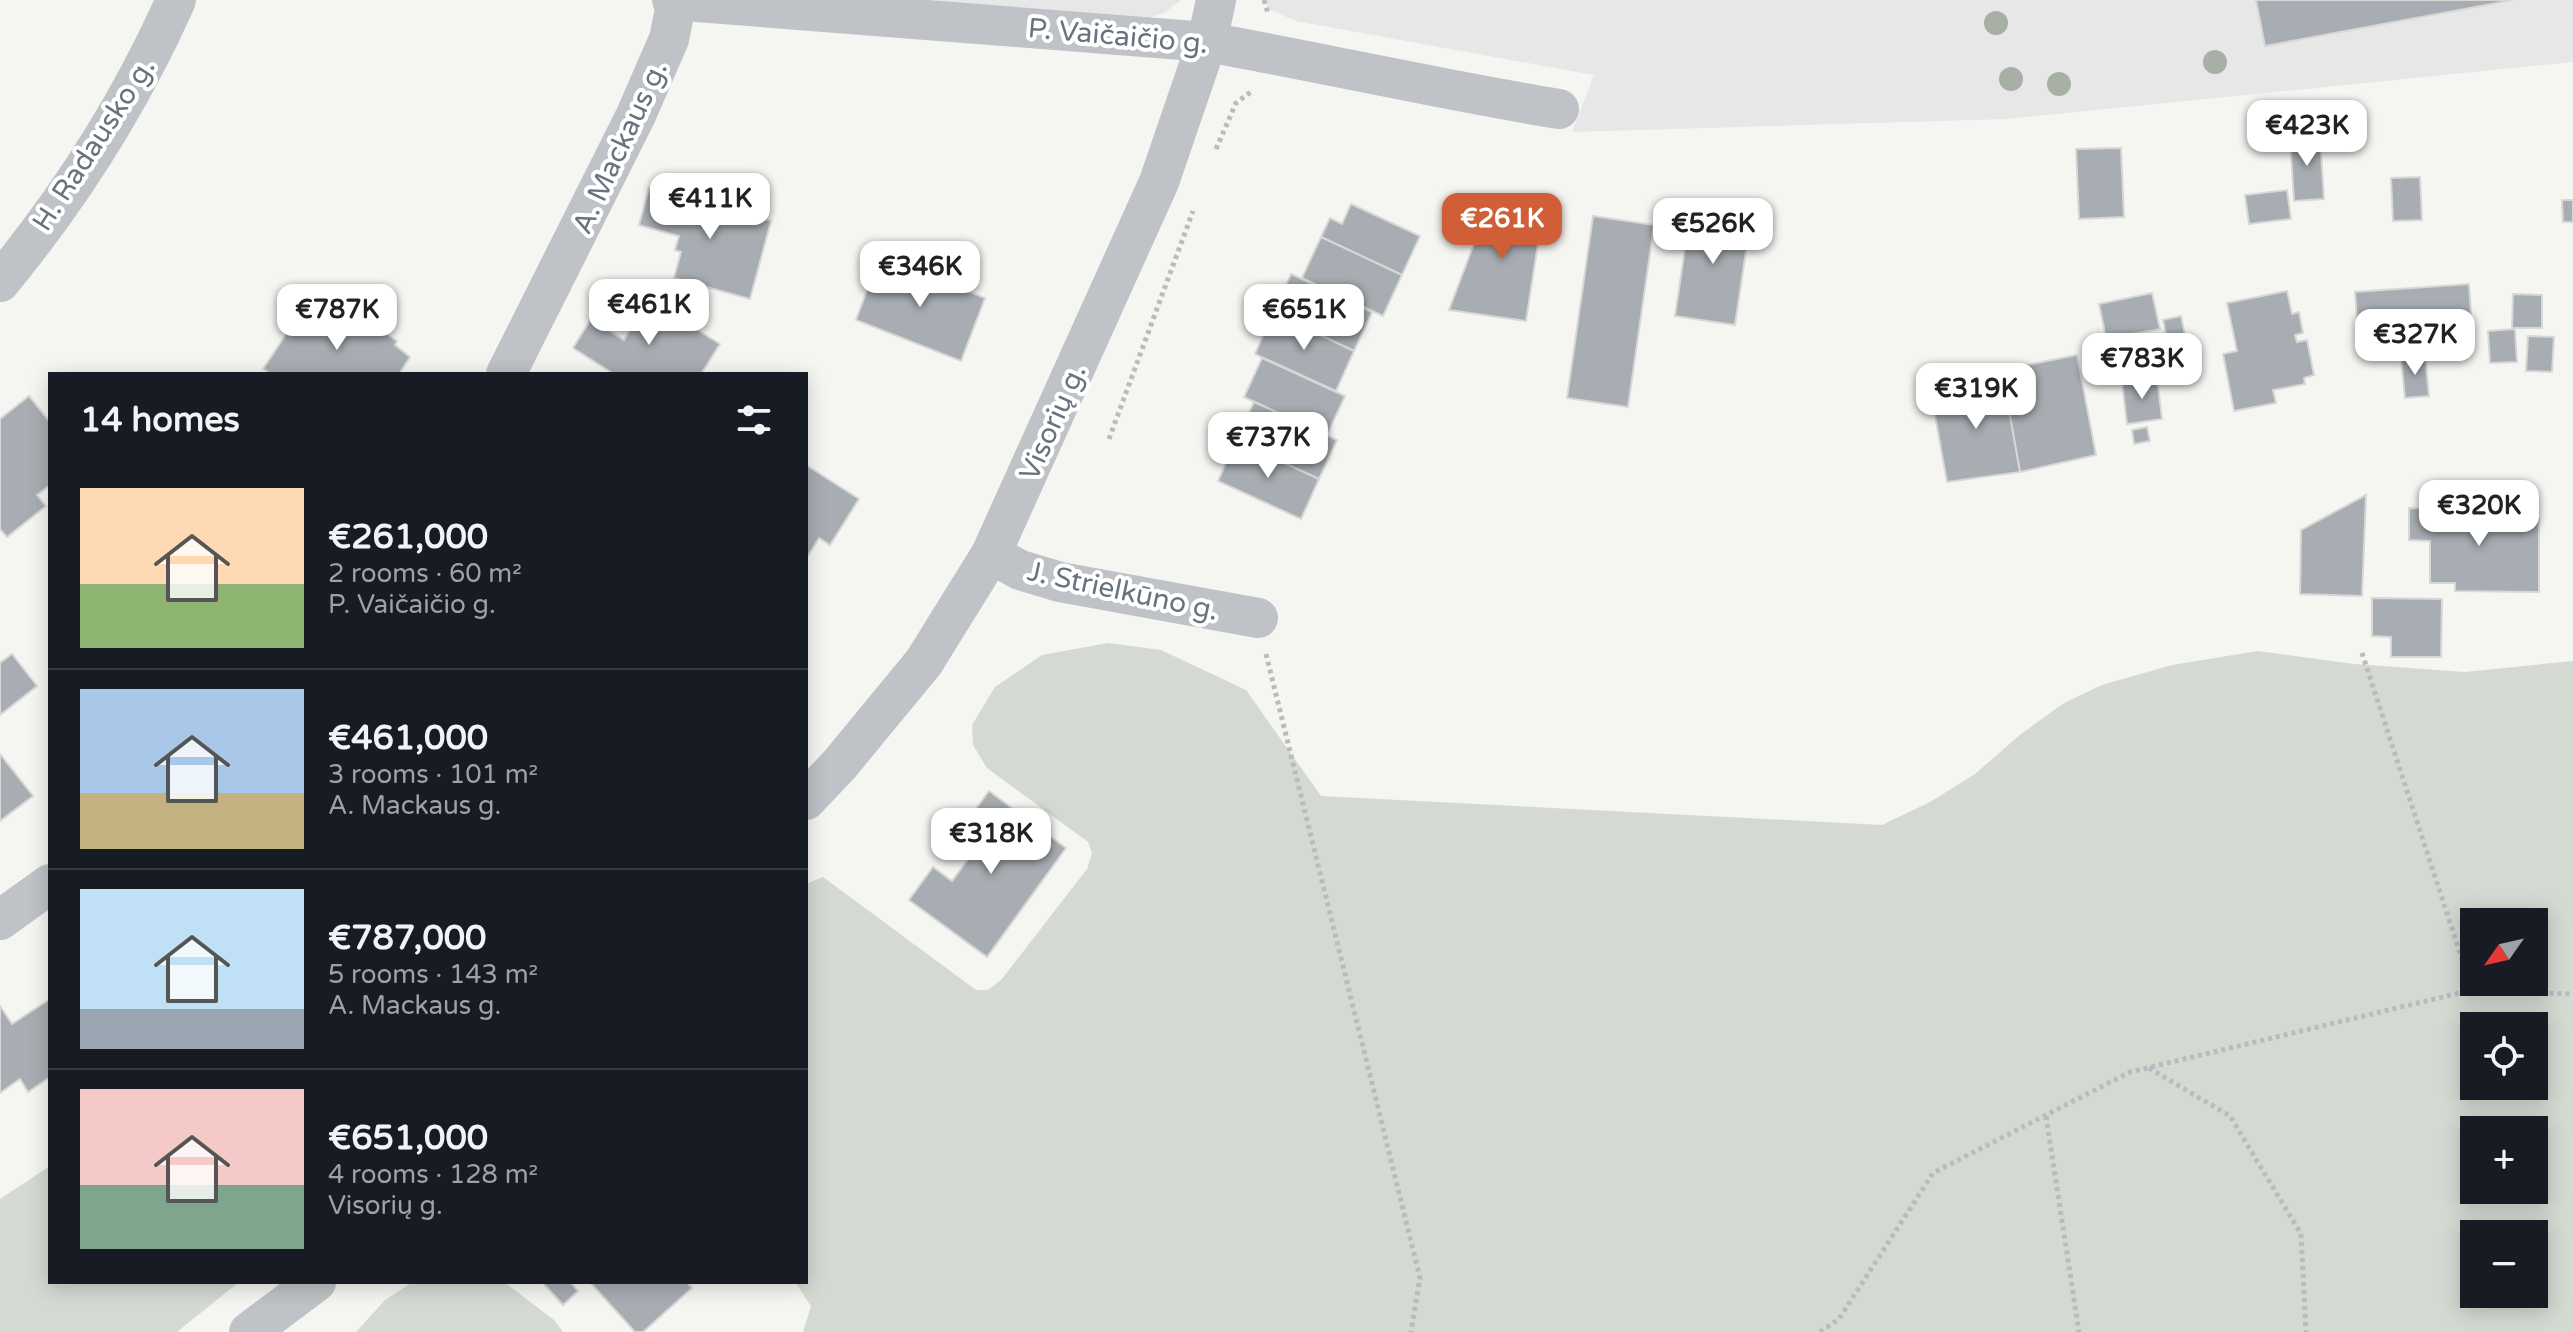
<!DOCTYPE html>
<html lang="en">
<head>
<meta charset="utf-8">
<style>
	:root { --surface:#171b24; --page:#242831; --text:#f1f3f6; --muted:#9ea1a6; --line:#363941; --accent:#d05f38 }
	body { margin:0; font-family:"Varela Round",sans-serif; background:var(--page); color:var(--text); height:100vh; display:flex; flex-direction:column; font-size:30px; white-space:nowrap }
	* { box-sizing:border-box; margin:0 }
	p { font-size:26px; color:var(--muted) }
	.icon { flex:none; width:44px; height:44px; fill:none; stroke:currentColor; stroke-width:2; stroke-linecap:round; stroke-linejoin:round }
	.map { position:relative; flex:1; overflow:hidden }
	.side { position:absolute; left:48px; top:372px; width:760px; height:912px; display:flex; flex-direction:column; background:var(--surface); border-radius:0px; box-shadow:0 4px 20px #0003 }
	.side>* { flex:none }
	.needle { width:52px; rotate:236deg }
	.controls { position:absolute; left:2460px; top:908px; display:grid; gap:16px }
	.controls a { display:grid; place-items:center; width:88px; height:88px; border-radius:0px; background:var(--surface); box-shadow:0 4px 20px #0003; font-size:40px }
	.price { position:absolute; translate:-50% -68px; padding:0 18px; border-radius:16px; background:#fff; color:#222; font-size:26px; line-height:52px; filter:drop-shadow(0 2px 4px #0008) }
	.price::after { content:''; position:absolute; left:50%; top:48px; width:24px; height:18px; margin-left:-12px; background:inherit; clip-path:polygon(0 0,100% 0,50% 100%) }
	.price.active { background:var(--accent); color:#fff }
	ul { padding:0; list-style:none }
	li { display:flex; align-items:center; gap:24px; height:200px; padding:0 32px }
	li+li { border-top:2px solid var(--line) }
	li span { display:grid; place-items:center; flex:none; width:224px; height:160px; border-radius:0px; color:#555 }
	li>.icon { margin-inline-start:auto }
	span .icon { width:96px; height:96px; fill:#fffc; stroke-width:1 }
	li b { font-size:34px }
	h2 { display:flex; justify-content:space-between; align-items:center; height:96px; padding:0 32px; font-size:34px }
	.map>svg:first-child { display:block }
	.built { fill:#e6e7e6 }
	.green { fill:#d4dad2; fill-rule:evenodd }
	.building { fill:#a7adb2; stroke:#d7d7d5; stroke-width:2 }
	.lines { fill:none; stroke-linecap:round; stroke-linejoin:round }
	.path { stroke:#b9bbbe; stroke-width:5; stroke-dasharray:4 4; stroke-linecap:butt }
	.street { stroke:#bfc2c6; stroke-width:40 }
	.tree { fill:#a8b0a5 }
	.labels { text-anchor:middle; stroke-width:8; stroke-linejoin:round; paint-order:stroke }
	.street-label { font-size:28px; fill:#677480; stroke:#fff }
</style>
</head>
<body>
<div class="map">
<svg width="2573" height="1332" viewBox="0 0 2573 1332">
	<rect width="100%" height="100%" fill="#f5f5f2"/>
	<g class="built">
		<path d="M 927,0 L 1181,0 L 1164,13 L 1145,19 Z"/>
		<path d="M 1263,0 L 2573,0 L 2573,62 L 2007,119 L 1572,132 L 1594,75 L 1296,21 L 1269,9 Z"/>
	</g>
	<g class="green">
		<path d="M 1108,643 L 1161,650 L 1246,690 L 1321,796 L 1882,825 L 1930,802 L 1975,774 L 2021,734 L 2064,703 L 2102,685 L 2172,665 L 2258,651 L 2354,664 L 2465,672 L 2573,661 L 2573,1332 L 803,1332 L 811,1306 L 795,1282 L 806,1282 L 806,884 L 823,877 L 976,990 L 988,990 L 1001,980 L 1087,869 L 1092,853 L 1088,842 L 987,768 L 973,745 L 972,725 L 995,687 L 1042,655 ZM 2474,922 L 2534,922 L 2534,982 L 2474,982 ZM 2534,1026 L 2534,1086 L 2474,1086 L 2474,1026 ZM 2474,1130 L 2534,1130 L 2534,1190 L 2474,1190 ZM 2474,1234 L 2534,1234 L 2534,1294 L 2474,1294 Z"/>
		<path d="M 50,1166 L 50,1282 L 239,1282 L 177,1332 L 0,1332 L 0,1199 Z"/>
		<path d="M 413,1282 L 500,1282 L 508,1285 L 554,1320 L 563,1332 L 356,1332 L 385,1300 Z"/>
	</g>
	<g class="building">
		<path d="M 2256,0 L 2513,0 L 2265,46 Z"/>
		<path d="M 2320,136 L 2324,199 L 2294,201 L 2290,138 Z"/>
		<path d="M 2121,148 L 2124,217 L 2079,219 L 2076,149 Z"/>
		<path d="M 2420,177 L 2422,220 L 2393,221 L 2391,178 Z"/>
		<path d="M 649,188 L 771,221 L 750,299 L 674,278 L 681,252 L 675,250 L 679,236 L 639,225 Z"/>
		<path d="M 2287,190 L 2291,219 L 2249,224 L 2245,195 Z"/>
		<path d="M 1492,196 L 1544,204 L 1526,321 L 1449,310 Z"/>
		<path d="M 2562,200 L 2573,200 L 2573,222 L 2563,222 Z"/>
		<path d="M 1351,204 L 1420,236 L 1402,275 L 1321,237 L 1330,218 L 1342,224 Z"/>
		<path d="M 1691,208 L 1751,217 L 1735,325 L 1675,316 Z"/>
		<path d="M 1593,216 L 1654,225 L 1628,407 L 1567,398 Z"/>
		<path d="M 1321,237 L 1402,275 L 1383,316 L 1302,278 Z"/>
		<path d="M 879,258 L 985,298 L 961,361 L 856,320 Z"/>
		<path d="M 1291,274 L 1372,312 L 1354,351 L 1273,313 Z"/>
		<path d="M 2469,284 L 2472,327 L 2420,331 L 2421,343 L 2359,348 L 2355,292 Z"/>
		<path d="M 2287,291 L 2292,314 L 2299,312 L 2303,333 L 2295,335 L 2297,342 L 2307,340 L 2314,375 L 2304,378 L 2305,384 L 2273,390 L 2276,403 L 2234,411 L 2223,354 L 2237,351 L 2227,303 Z"/>
		<path d="M 2152,293 L 2160,329 L 2132,334 L 2139,371 L 2114,376 L 2099,304 Z"/>
		<path d="M 2513,294 L 2542,295 L 2542,328 L 2512,328 Z"/>
		<path d="M 654,303 L 720,344 L 701,374 L 614,374 L 573,348 L 591,319 L 624,340 L 633,325 L 638,328 Z"/>
		<path d="M 1273,313 L 1354,351 L 1336,391 L 1255,354 Z"/>
		<path d="M 299,315 L 336,341 L 353,317 L 367,327 L 370,323 L 397,341 L 395,345 L 410,357 L 399,374 L 271,374 L 263,369 Z"/>
		<path d="M 2181,316 L 2185,335 L 2167,339 L 2163,320 Z"/>
		<path d="M 2515,329 L 2517,362 L 2490,363 L 2488,331 Z"/>
		<path d="M 2528,336 L 2554,337 L 2552,372 L 2526,371 Z"/>
		<path d="M 2077,355 L 2096,455 L 2020,472 L 2001,370 Z"/>
		<path d="M 2425,355 L 2429,396 L 2405,398 L 2401,358 Z"/>
		<path d="M 1262,358 L 1345,396 L 1327,435 L 1244,397 Z"/>
		<path d="M 2003,377 L 2020,472 L 1947,482 L 1931,393 Z"/>
		<path d="M 2157,378 L 2162,419 L 2127,424 L 2122,382 Z"/>
		<path d="M 29,396 L 50,422 L 50,485 L 37,495 L 46,506 L 7,537 L 0,529 L 0,419 Z"/>
		<path d="M 1254,402 L 1337,440 L 1319,479 L 1236,441 Z"/>
		<path d="M 2147,427 L 2150,441 L 2134,444 L 2132,430 Z"/>
		<path d="M 1236,441 L 1319,479 L 1301,519 L 1218,481 Z"/>
		<path d="M 806,465 L 859,499 L 830,545 L 819,538 L 806,559 Z"/>
		<path d="M 2366,495 L 2362,596 L 2300,594 L 2301,530 Z"/>
		<path d="M 2458,503 L 2503,504 L 2503,517 L 2539,518 L 2539,592 L 2455,591 L 2455,583 L 2430,583 L 2430,541 L 2409,540 L 2409,508 L 2457,509 Z"/>
		<path d="M 2372,598 L 2442,599 L 2441,657 L 2391,657 L 2391,637 L 2372,636 Z"/>
		<path d="M 12,654 L 37,686 L 0,715 L 0,663 Z"/>
		<path d="M 0,754 L 33,796 L 0,821 Z"/>
		<path d="M 989,791 L 1066,848 L 987,957 L 909,900 L 933,867 L 952,881 L 981,842 L 962,828 Z"/>
		<path d="M 50,999 L 50,1077 L 28,1092 L 20,1079 L 0,1093 L 0,1006 L 12,1024 Z"/>
		<path d="M 546,1282 L 570,1282 L 578,1291 L 563,1305 L 544,1284 Z"/>
		<path d="M 590,1282 L 687,1282 L 692,1288 L 643,1332 L 635,1332 Z"/>
	</g>
	<g class="lines">
		<g class="path">
			<path d="M 1264,0 L 1268,13"/>
			<path d="M 1216,149 L 1236,103 L 1252,91"/>
			<path d="M 1109,439 L 1193,211"/>
			<path d="M 2362,653 L 2472,990 L 2573,994"/>
			<path d="M 1266,654 L 1420,1278 L 1411,1332"/>
			<path d="M 2149,1068 L 2230,1116 L 2301,1234 L 2306,1332"/>
			<path d="M 2046,1116 L 2079,1332"/>
			<path d="M 1820,1332 L 1839,1319 L 1933,1173 L 2130,1072 L 2472,990"/>
		</g>
		<g class="street">
			<path d="M 672,0 L 1207,42 C 1325,63 1441,90 1559,109"/>
			<path d="M 0,282 C 70,197 131,101 176,0"/>
			<path d="M 506,374 L 636,115 L 669,39 L 677,0"/>
			<path d="M 991,554 L 1020,570 L 1060,582 L 1258,618"/>
			<path d="M 806,800 L 840,764 L 924,662 L 991,554 L 1159,182 L 1207,42 L 1216,0"/>
			<path d="M 0,920 L 50,884"/>
			<path d="M 249,1332 L 316,1282"/>
		</g>
	</g>
	<g class="tree">
		<circle cx="1996" cy="23" r="12"/>
		<circle cx="2215" cy="62" r="12"/>
		<circle cx="2011" cy="79" r="12"/>
		<circle cx="2059" cy="84" r="12"/>
	</g>
	<g class="labels">
		<g class="street-label">
			<text transform="translate(1118 35) rotate(5)" y="10">P. Vaičaičio g.</text>
			<text transform="translate(93 144) rotate(-57)" y="10">H. Radausko g.</text>
			<text transform="translate(619 147) rotate(-65)" y="10">A. Mackaus g.</text>
			<text transform="translate(1052 422) rotate(-66)" y="10">Visorių g.</text>
			<text transform="translate(1123 590) rotate(12)" y="10">J. Strielkūno g.</text>
		</g>
	</g>
</svg>
<div class="controls">
<a><svg class="needle" viewBox="-14 -14 28 28"><path d="M0-13l5 13h-10z" fill="#e53935"/><path d="M0 13l5-13h-10z" fill="#9ea1a6"/></svg></a>
<a><svg class="icon" aria-label="locate" viewBox="0 0 24 24"><circle cx="12" cy="12" r="6"/><path d="M12 2v4M12 18v4M2 12h4M18 12h4"/></svg></a>
<a>+</a>
<a>−</a>
</div>
<b class="price" style="left:2307px;top:168px">€423K</b>
<b class="price" style="left:710px;top:241px">€411K</b>
<b class="price active" style="left:1502px;top:261px">€261K</b>
<b class="price" style="left:1713px;top:266px">€526K</b>
<b class="price" style="left:920px;top:309px">€346K</b>
<b class="price" style="left:649px;top:347px">€461K</b>
<b class="price" style="left:337px;top:352px">€787K</b>
<b class="price" style="left:1304px;top:352px">€651K</b>
<b class="price" style="left:2415px;top:377px">€327K</b>
<b class="price" style="left:2142px;top:401px">€783K</b>
<b class="price" style="left:1976px;top:431px">€319K</b>
<b class="price" style="left:1268px;top:480px">€737K</b>
<b class="price" style="left:2479px;top:548px">€320K</b>
<b class="price" style="left:991px;top:876px">€318K</b>
<section class="side">
<h2>14 homes<svg class="icon" aria-label="filters" viewBox="0 0 24 24"><path d="M4 7h16M4 17h16"/><circle cx="9" cy="7" r="2"/><circle cx="15" cy="17" r="2"/></svg></h2>
<ul>
<li><span style="background:linear-gradient(#ffd9b3 60%,#8fb573 0)"><svg class="icon" aria-label="home" viewBox="0 0 24 24"><path d="M3 11l9-7 9 7M6 9v11h12V9"/></svg></span><div><b>€261,000</b><p>2 rooms · 60 m²</p><p>P. Vaičaičio g.</p></div></li>
<li><span style="background:linear-gradient(#a9c7e8 65%,#c2b280 0)"><svg class="icon" aria-label="home" viewBox="0 0 24 24"><path d="M3 11l9-7 9 7M6 9v11h12V9"/></svg></span><div><b>€461,000</b><p>3 rooms · 101 m²</p><p>A. Mackaus g.</p></div></li>
<li><span style="background:linear-gradient(#bfe0f5 75%,#9aa5b1 0)"><svg class="icon" aria-label="home" viewBox="0 0 24 24"><path d="M3 11l9-7 9 7M6 9v11h12V9"/></svg></span><div><b>€787,000</b><p>5 rooms · 143 m²</p><p>A. Mackaus g.</p></div></li>
<li><span style="background:linear-gradient(#f6c9c9 60%,#7fa58c 0)"><svg class="icon" aria-label="home" viewBox="0 0 24 24"><path d="M3 11l9-7 9 7M6 9v11h12V9"/></svg></span><div><b>€651,000</b><p>4 rooms · 128 m²</p><p>Visorių g.</p></div></li>
</ul>
</section>
</div>
</body>
</html>
